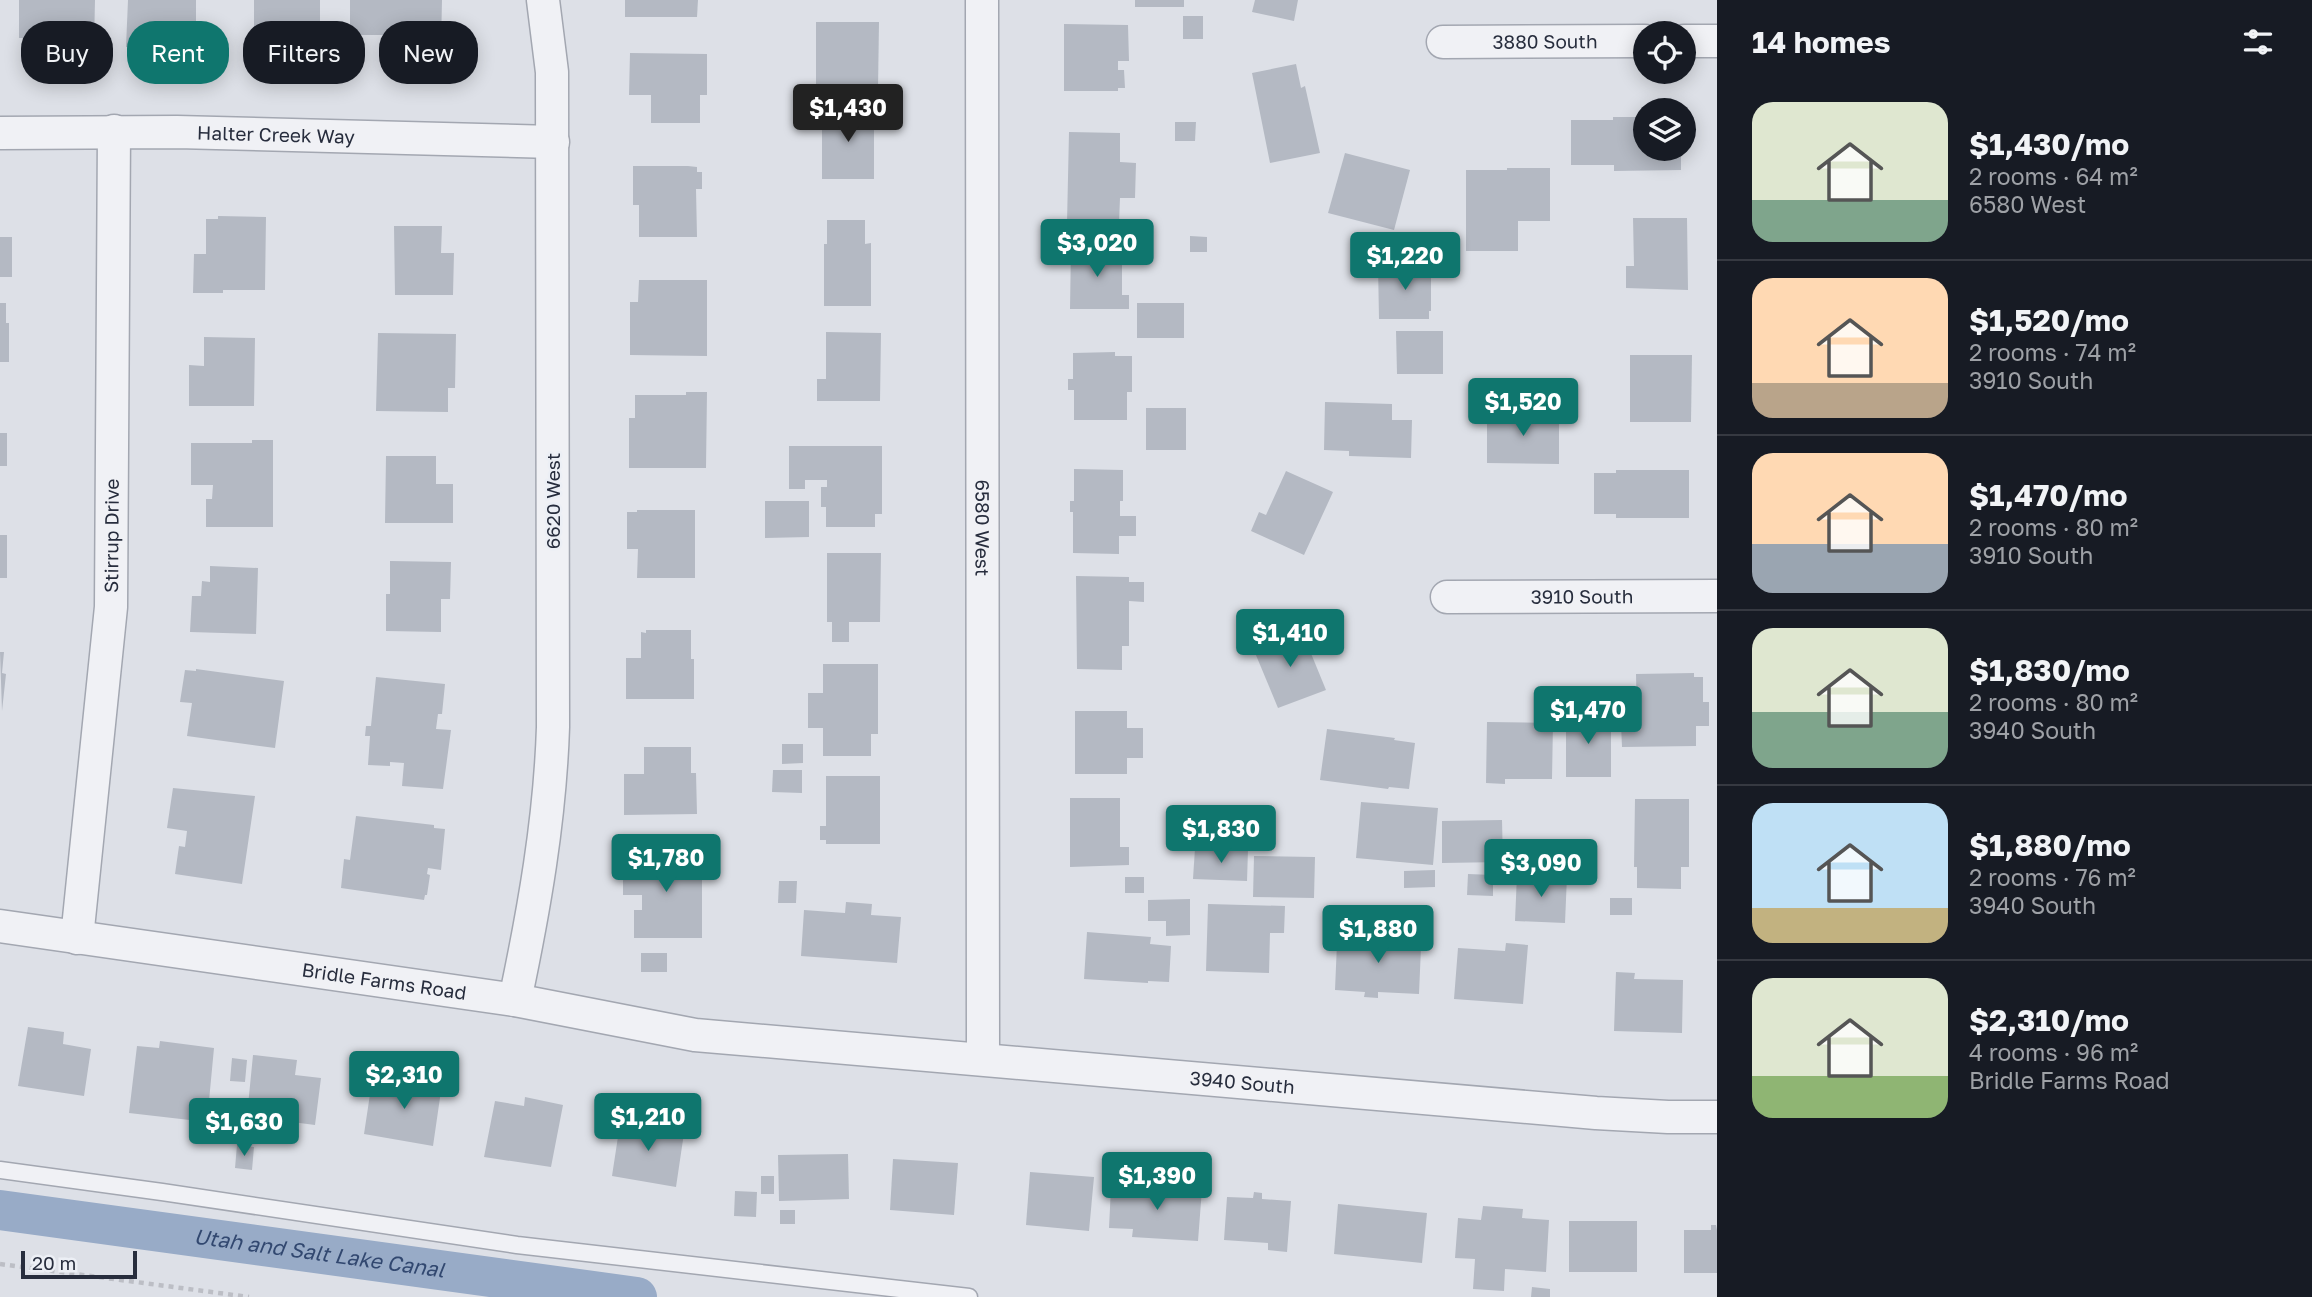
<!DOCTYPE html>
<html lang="en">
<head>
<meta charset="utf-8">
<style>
	:root { --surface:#171b24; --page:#242831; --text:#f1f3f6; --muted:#9ea1a6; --line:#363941; --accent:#0f766e }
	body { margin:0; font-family:"Golos Text",sans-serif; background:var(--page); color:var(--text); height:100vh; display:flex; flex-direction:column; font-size:26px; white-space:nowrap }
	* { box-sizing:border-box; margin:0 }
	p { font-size:23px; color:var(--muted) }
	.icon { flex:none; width:38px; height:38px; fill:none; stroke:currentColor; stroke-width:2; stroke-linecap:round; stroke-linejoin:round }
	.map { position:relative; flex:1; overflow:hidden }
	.side { display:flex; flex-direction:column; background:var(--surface); width:595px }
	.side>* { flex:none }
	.hud { position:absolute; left:21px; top:21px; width:665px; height:63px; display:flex; gap:14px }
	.buttons { position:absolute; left:1633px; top:21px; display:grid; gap:14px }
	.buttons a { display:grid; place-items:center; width:63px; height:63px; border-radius:50%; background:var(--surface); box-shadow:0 4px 18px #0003; font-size:35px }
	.scale { position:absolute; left:21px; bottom:18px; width:116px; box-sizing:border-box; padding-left:7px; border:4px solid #272d3d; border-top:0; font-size:19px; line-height:24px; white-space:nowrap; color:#272d3d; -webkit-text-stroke:5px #eceff5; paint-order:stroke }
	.price { position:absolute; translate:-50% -60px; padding:0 16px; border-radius:7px; background:var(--accent); color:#fff; font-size:23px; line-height:46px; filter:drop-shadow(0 2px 4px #0008) }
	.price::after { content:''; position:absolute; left:50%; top:42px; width:21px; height:16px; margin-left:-10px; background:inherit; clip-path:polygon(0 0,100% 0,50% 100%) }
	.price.current { background:#222; color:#fff }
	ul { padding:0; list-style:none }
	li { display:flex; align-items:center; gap:21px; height:175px; padding:0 35px }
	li+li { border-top:2px solid var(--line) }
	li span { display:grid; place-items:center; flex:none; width:196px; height:140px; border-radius:21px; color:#555 }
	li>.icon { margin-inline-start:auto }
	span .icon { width:84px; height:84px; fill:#fffc; stroke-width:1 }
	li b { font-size:30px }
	h2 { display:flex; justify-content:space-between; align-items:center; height:84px; padding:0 35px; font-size:30px }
	.chip { padding:0 24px; border-radius:28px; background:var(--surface); box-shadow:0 4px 18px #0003; font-size:24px; line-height:63px }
	.chip.current { background:var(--accent); color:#fff }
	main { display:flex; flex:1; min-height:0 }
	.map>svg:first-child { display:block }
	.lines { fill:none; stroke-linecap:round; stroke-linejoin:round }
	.canal { stroke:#98abc7; stroke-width:40 }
	.building { fill:#b4b9c3 }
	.service-casing { stroke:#a3a7b1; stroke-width:19 }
	.minor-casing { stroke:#a3a7b1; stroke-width:35 }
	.path { stroke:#bcbec5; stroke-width:4.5; stroke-dasharray:5 5; stroke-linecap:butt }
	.service { stroke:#f0f1f5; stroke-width:16 }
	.minor { stroke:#f0f1f5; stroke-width:32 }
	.labels { text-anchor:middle; stroke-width:5; stroke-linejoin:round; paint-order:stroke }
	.street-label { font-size:19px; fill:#272d3d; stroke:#eceff5 }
	.water-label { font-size:21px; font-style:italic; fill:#324870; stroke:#eceff5 }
</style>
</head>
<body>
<main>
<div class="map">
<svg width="1717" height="1297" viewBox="0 0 1717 1297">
	<rect width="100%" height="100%" fill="#dde0e7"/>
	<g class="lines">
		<path class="canal" id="s1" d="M 0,1210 L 637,1297"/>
	</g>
	<g class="building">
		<path d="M 19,0 L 95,0 L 94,45 L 52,45 L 52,37 L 49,37 L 49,47 L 25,47 L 25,38 L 19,38 Z"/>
		<path d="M 128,0 L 196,0 L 196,26 L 190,26 L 190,29 L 173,29 L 173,26 L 169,26 L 169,35 L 162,34 L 162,47 L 126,47 Z"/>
		<path d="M 254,0 L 320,0 L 320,43 L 316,43 L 316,47 L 284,47 L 284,43 L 254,43 Z"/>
		<path d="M 350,0 L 442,0 L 441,45 L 418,45 L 418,51 L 387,51 L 387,35 L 350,35 Z"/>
		<path d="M 625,0 L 698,0 L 697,17 L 625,17 Z"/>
		<rect x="1135" y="0" width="49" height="7"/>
		<path d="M 1255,0 L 1298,0 L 1294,21 L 1252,12 Z"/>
		<rect x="1183" y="16" width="20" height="23"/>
		<path d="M 816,22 L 879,22 L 878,89 L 816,88 Z"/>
		<path d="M 1064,24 L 1128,25 L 1129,61 L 1118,61 L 1118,70 L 1124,70 L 1125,88 L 1118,88 L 1118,91 L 1064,91 Z"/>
		<path d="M 630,53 L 707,54 L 707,95 L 700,95 L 700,123 L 651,123 L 651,95 L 629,95 Z"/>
		<path d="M 1296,64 L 1301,88 L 1305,86 L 1320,153 L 1270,163 L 1252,73 Z"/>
		<rect x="822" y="110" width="52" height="69"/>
		<path d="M 1613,117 L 1645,117 L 1645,149 L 1681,149 L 1681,170 L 1614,171 L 1614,165 L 1571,165 L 1571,120 L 1613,120 Z"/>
		<path d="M 1175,122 L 1196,122 L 1195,141 L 1175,141 Z"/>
		<path d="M 1069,132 L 1120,133 L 1120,162 L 1136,163 L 1135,198 L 1120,198 L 1119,223 L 1067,223 Z"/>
		<path d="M 1345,153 L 1410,170 L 1394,230 L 1328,213 Z"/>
		<path d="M 633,166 L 688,166 L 697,167 L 697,172 L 702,172 L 702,189 L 696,189 L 697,237 L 639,237 L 639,205 L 633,205 Z"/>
		<path d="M 1507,168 L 1550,168 L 1550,221 L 1518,221 L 1518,251 L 1466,251 L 1466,170 L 1507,170 Z"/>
		<path d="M 218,216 L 266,217 L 265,290 L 223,290 L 223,293 L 193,293 L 194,254 L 206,254 L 206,219 L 218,219 Z"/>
		<path d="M 1633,218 L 1687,218 L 1688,290 L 1626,288 L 1626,266 L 1634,266 Z"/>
		<path d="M 827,220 L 865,220 L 865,244 L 871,243 L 871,306 L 824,306 L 824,244 L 827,244 Z"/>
		<path d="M 394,226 L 442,226 L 441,253 L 454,253 L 453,295 L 395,295 Z"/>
		<path d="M 1190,236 L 1207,237 L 1207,252 L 1190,252 Z"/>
		<rect x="0" y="237" width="12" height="40"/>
		<path d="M 1071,247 L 1122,247 L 1122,295 L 1129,295 L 1129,309 L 1070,309 Z"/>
		<path d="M 1378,265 L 1431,265 L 1431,311 L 1429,311 L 1429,319 L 1379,319 Z"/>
		<path d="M 639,280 L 707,280 L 707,356 L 630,355 L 630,302 L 638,302 Z"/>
		<path d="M 0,303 L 6,303 L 6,323 L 9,323 L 9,362 L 0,362 Z"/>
		<rect x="1137" y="303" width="47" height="35"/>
		<path d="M 1396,331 L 1443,331 L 1443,374 L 1397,374 Z"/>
		<path d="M 826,332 L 881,333 L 880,401 L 817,401 L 817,379 L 826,379 Z"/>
		<path d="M 378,333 L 456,334 L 455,388 L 448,388 L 448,412 L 376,411 Z"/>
		<path d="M 204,337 L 255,338 L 254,406 L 189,406 L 189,365 L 204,366 Z"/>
		<path d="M 1115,352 L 1115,356 L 1132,356 L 1132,392 L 1127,392 L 1127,420 L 1074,420 L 1074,390 L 1068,390 L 1068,379 L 1073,379 L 1073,353 Z"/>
		<path d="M 1630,355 L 1692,355 L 1691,422 L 1630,422 Z"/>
		<path d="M 686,392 L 707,392 L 706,468 L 629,468 L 629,418 L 635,418 L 635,395 L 686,395 Z"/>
		<path d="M 1325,402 L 1392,404 L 1392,420 L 1412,420 L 1411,458 L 1349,456 L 1349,451 L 1324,450 Z"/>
		<rect x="1146" y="408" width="40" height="42"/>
		<path d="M 1487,413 L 1559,413 L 1559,464 L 1487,463 Z"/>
		<rect x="0" y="433" width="7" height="33"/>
		<path d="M 252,440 L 273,440 L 273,527 L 206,527 L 206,499 L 212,499 L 213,485 L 191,485 L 191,443 L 252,443 Z"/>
		<path d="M 789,446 L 882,446 L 882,514 L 875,514 L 875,527 L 826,527 L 826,507 L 821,507 L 821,487 L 827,487 L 827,480 L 805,480 L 805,489 L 789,489 Z"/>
		<path d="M 386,456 L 436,456 L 436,484 L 453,484 L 453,523 L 385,523 Z"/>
		<path d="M 1074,469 L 1123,470 L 1123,501 L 1120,501 L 1120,516 L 1136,516 L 1136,536 L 1119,536 L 1119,554 L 1073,553 L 1073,512 L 1070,512 L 1070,501 L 1074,501 Z"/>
		<path d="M 1616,470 L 1689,470 L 1689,518 L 1616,518 L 1616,514 L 1594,514 L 1594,473 L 1616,473 Z"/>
		<path d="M 1286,471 L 1333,492 L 1304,555 L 1251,531 L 1259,512 L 1266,515 Z"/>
		<path d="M 765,501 L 809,501 L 809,537 L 765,538 Z"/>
		<path d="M 637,510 L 695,510 L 695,578 L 637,578 L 638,549 L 627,549 L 627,512 L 637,512 Z"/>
		<rect x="0" y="535" width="7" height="43"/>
		<path d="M 827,553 L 881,553 L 880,622 L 849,622 L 849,642 L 832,642 L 832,622 L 827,622 Z"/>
		<path d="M 390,561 L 451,562 L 450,599 L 441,599 L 441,632 L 386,631 L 386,594 L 390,594 Z"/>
		<path d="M 210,566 L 258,568 L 256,634 L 190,632 L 192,596 L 201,596 L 202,581 L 210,582 Z"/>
		<path d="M 1076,576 L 1129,577 L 1129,582 L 1144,582 L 1144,602 L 1129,601 L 1129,646 L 1122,646 L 1122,670 L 1077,669 Z"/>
		<path d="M 1301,629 L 1326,690 L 1278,708 L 1253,648 Z"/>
		<path d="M 646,630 L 691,630 L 691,659 L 694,659 L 694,699 L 626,699 L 626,658 L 641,658 L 641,632 L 646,633 Z"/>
		<path d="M 0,652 L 4,652 L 2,673 L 6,674 L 2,711 Z"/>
		<path d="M 823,664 L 878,664 L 878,734 L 871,734 L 871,756 L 823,756 L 823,728 L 808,728 L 808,693 L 823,693 Z"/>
		<path d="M 196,669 L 284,681 L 275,748 L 187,736 L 192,703 L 180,702 L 185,670 L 196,671 Z"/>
		<path d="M 1694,673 L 1694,677 L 1703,677 L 1703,702 L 1709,702 L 1709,726 L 1696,726 L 1696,746 L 1622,747 L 1621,724 L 1637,723 L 1636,674 Z"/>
		<path d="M 376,677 L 445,684 L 442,714 L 438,714 L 436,729 L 451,730 L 443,789 L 402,786 L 404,763 L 390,762 L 390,766 L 368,765 L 370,736 L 365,736 L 366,726 L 371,726 Z"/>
		<path d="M 1075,711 L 1127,711 L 1127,728 L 1143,728 L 1143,758 L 1127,758 L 1127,774 L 1075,774 Z"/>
		<path d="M 1569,712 L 1604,712 L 1604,729 L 1611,729 L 1611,777 L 1566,777 L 1566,729 L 1569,729 Z"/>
		<path d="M 1487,722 L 1553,723 L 1552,779 L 1505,779 L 1505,784 L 1486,783 Z"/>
		<path d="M 1327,729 L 1395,738 L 1394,740 L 1415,743 L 1409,789 L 1389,787 L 1388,789 L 1320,780 Z"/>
		<path d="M 782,744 L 803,744 L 803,763 L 782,764 Z"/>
		<path d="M 644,747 L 691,747 L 691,773 L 696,773 L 697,814 L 624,815 L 624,774 L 644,774 Z"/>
		<path d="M 773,770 L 802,770 L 802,793 L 772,792 Z"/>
		<path d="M 826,776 L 880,776 L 880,844 L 826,844 L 826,840 L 820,840 L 820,826 L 826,826 Z"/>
		<path d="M 173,788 L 255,796 L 242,884 L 175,874 L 179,846 L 185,847 L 187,831 L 167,828 Z"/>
		<path d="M 1070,798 L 1120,798 L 1120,847 L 1129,847 L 1129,865 L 1070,867 Z"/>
		<path d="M 1635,799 L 1689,799 L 1689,867 L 1681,867 L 1681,889 L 1637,888 L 1637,867 L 1634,867 Z"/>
		<path d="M 1361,802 L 1438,808 L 1433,865 L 1356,858 Z"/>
		<path d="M 356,816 L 434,825 L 434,828 L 445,829 L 441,870 L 428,868 L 427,874 L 430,875 L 427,895 L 425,895 L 424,900 L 341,888 L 344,859 L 350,860 Z"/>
		<path d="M 1502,820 L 1503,862 L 1442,863 L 1442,821 Z"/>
		<path d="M 1195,848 L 1248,850 L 1247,881 L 1193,879 Z"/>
		<path d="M 623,854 L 702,854 L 702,938 L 634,938 L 634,910 L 642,910 L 642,895 L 623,895 Z"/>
		<path d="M 1254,856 L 1315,857 L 1314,898 L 1253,897 Z"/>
		<path d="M 1435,870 L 1435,887 L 1404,888 L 1404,871 Z"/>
		<path d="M 1468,874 L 1493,875 L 1493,896 L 1467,895 Z"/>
		<path d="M 1517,874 L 1567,876 L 1565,923 L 1515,921 Z"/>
		<rect x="1125" y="877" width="19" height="16"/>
		<path d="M 779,881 L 797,881 L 796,903 L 778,903 Z"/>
		<rect x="1610" y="898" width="22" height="17"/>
		<path d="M 1190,899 L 1190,935 L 1166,936 L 1166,921 L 1148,921 L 1148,900 Z"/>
		<path d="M 846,902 L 872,904 L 871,915 L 901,917 L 897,963 L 801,956 L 804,910 L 845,913 Z"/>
		<path d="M 1208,904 L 1285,906 L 1284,933 L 1270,933 L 1269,973 L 1206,971 Z"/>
		<path d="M 1337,915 L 1354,916 L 1352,942 L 1335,941 Z"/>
		<path d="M 1362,926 L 1390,927 L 1389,946 L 1421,947 L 1419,994 L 1378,992 L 1378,998 L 1364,997 L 1365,992 L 1335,990 L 1337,943 L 1361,944 Z"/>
		<path d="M 1087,932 L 1151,937 L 1150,944 L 1171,946 L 1169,982 L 1148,981 L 1148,983 L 1084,979 Z"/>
		<path d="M 1506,943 L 1528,945 L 1523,1004 L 1454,999 L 1458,948 L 1505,951 Z"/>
		<rect x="641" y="953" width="26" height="19"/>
		<path d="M 1616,972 L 1635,973 L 1634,979 L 1683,980 L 1682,1033 L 1614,1031 Z"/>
		<path d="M 28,1027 L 64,1032 L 63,1044 L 91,1049 L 84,1096 L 18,1086 Z"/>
		<path d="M 160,1041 L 214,1048 L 207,1122 L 129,1113 L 137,1046 L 159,1048 Z"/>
		<path d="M 253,1055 L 297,1060 L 295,1075 L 321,1078 L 315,1125 L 247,1116 Z"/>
		<path d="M 232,1058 L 247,1060 L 245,1082 L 230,1081 Z"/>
		<path d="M 402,1078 L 442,1084 L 433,1146 L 364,1134 L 372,1081 L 401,1085 Z"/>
		<path d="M 525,1097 L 563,1105 L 551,1167 L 484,1157 L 495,1101 L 524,1106 Z"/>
		<path d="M 621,1117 L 653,1122 L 653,1128 L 684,1133 L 676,1187 L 612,1176 Z"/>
		<path d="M 237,1145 L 254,1147 L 252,1170 L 235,1168 Z"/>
		<path d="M 848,1154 L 849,1199 L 779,1201 L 778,1155 Z"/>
		<path d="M 893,1159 L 958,1163 L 954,1215 L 890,1210 Z"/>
		<path d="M 1030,1172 L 1094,1177 L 1089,1231 L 1026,1225 Z"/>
		<rect x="761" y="1176" width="13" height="18"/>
		<path d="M 1136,1184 L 1202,1189 L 1198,1241 L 1132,1237 L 1133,1229 L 1109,1228 L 1111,1187 L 1135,1189 Z"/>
		<path d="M 735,1191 L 757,1192 L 756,1217 L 734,1216 Z"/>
		<path d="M 1254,1192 L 1262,1193 L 1262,1199 L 1291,1201 L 1287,1252 L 1268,1250 L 1268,1243 L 1224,1240 L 1227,1197 L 1253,1198 Z"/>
		<path d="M 1338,1204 L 1427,1213 L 1422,1263 L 1334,1254 Z"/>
		<path d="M 1483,1206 L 1523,1209 L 1522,1218 L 1549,1220 L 1546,1272 L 1505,1269 L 1504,1291 L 1473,1289 L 1475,1259 L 1455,1258 L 1458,1218 L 1481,1220 Z"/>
		<rect x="780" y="1210" width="15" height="14"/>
		<rect x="1569" y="1221" width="68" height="51"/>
		<path d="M 1711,1225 L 1716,1225 L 1717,1230 L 1717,1273 L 1684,1273 L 1684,1230 L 1711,1230 Z"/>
		<path d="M 1532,1287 L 1550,1289 L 1550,1297 L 1531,1297 Z"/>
	</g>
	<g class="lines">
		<g class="service-casing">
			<path id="service" d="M 0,1170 L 162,1192 L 517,1245 L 969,1297"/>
		</g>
		<g class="minor-casing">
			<g id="minor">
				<path id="s2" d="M 982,0 L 983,1058"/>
				<path d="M 1684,41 L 1717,41"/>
				<path id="s3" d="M 1443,42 L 1645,41"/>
				<path id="s4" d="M 0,133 L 177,132 L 553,142"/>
				<path id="s5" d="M 1447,597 L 1717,596"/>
				<path id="s6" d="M 0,926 L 515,1000 L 695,1035 L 1596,1113 L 1668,1117 L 1717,1117"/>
				<path id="s7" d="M 77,938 L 111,607 L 114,131"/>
				<path d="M 515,1000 C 534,910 550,820 553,727 L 552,72 L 543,0"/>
			</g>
		</g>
		<path class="path" d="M 0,1264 L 249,1297"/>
		<use href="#service" class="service"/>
		<use href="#minor" class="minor"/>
	</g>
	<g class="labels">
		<g class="street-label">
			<text dy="7" stroke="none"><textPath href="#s3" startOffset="102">3880 South</textPath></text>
			<text dy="7" stroke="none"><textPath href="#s4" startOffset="276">Halter Creek Way</textPath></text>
			<text transform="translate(553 501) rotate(-90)" y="7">6620 West</text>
			<text dy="7" stroke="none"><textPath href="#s2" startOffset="528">6580 West</textPath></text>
			<text dy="7" stroke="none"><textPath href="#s7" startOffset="404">Stirrup Drive</textPath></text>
			<text dy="7" stroke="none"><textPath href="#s5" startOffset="135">3910 South</textPath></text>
			<text dy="7" stroke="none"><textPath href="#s6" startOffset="388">Bridle Farms Road</textPath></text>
			<text dy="7" stroke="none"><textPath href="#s6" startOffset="1253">3940 South</textPath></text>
		</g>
		<g class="water-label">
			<text dy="7" stroke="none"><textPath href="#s1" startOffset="322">Utah and Salt Lake Canal</textPath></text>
		</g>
	</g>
</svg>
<div class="buttons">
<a><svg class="icon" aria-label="locate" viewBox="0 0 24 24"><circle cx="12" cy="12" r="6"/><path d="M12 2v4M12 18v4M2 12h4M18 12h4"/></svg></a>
<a><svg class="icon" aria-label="layers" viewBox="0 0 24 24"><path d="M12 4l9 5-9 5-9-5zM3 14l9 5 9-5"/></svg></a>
</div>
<div class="scale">20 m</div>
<b class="price current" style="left:848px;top:144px">$1,430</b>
<b class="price" style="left:1097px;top:279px">$3,020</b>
<b class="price" style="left:1405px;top:292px">$1,220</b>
<b class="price" style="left:1523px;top:438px">$1,520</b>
<b class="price" style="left:1290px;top:669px">$1,410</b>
<b class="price" style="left:1588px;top:746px">$1,470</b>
<b class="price" style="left:1221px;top:865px">$1,830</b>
<b class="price" style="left:666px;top:894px">$1,780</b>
<b class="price" style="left:1541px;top:899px">$3,090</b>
<b class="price" style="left:1378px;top:965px">$1,880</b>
<b class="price" style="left:404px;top:1111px">$2,310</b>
<b class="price" style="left:648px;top:1153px">$1,210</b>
<b class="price" style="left:244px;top:1158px">$1,630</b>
<b class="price" style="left:1157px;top:1212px">$1,390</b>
<div class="hud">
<a class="chip">Buy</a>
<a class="chip current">Rent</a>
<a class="chip">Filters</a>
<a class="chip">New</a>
</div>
</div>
<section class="side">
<h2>14 homes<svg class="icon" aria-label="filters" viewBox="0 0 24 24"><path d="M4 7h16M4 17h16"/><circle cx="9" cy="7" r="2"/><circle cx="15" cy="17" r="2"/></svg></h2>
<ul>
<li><span style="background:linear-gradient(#dfe7d0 70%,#7fa58c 0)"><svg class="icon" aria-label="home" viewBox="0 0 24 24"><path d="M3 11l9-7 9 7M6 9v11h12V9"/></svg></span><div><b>$1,430/mo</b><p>2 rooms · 64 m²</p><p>6580 West</p></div></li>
<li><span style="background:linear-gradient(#ffd9b3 75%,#b9a48a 0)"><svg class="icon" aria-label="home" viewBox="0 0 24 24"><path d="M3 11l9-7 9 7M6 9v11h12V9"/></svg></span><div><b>$1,520/mo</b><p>2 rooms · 74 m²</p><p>3910 South</p></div></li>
<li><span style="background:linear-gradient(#ffd9b3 65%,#9aa5b1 0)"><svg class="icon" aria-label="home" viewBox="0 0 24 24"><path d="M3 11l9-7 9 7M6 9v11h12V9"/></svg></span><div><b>$1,470/mo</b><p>2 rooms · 80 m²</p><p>3910 South</p></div></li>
<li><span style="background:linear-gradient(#dfe7d0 60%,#7fa58c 0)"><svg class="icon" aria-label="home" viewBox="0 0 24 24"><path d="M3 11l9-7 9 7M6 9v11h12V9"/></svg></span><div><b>$1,830/mo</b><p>2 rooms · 80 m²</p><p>3940 South</p></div></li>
<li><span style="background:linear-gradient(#bfe0f5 75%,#c2b280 0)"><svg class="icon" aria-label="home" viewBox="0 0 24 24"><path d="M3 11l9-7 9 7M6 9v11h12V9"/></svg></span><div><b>$1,880/mo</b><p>2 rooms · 76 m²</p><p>3940 South</p></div></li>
<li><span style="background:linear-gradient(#dfe7d0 70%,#8fb573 0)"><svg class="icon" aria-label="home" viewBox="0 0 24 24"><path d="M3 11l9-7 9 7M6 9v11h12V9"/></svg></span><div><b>$2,310/mo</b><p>4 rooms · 96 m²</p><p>Bridle Farms Road</p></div></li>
</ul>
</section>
</main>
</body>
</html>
